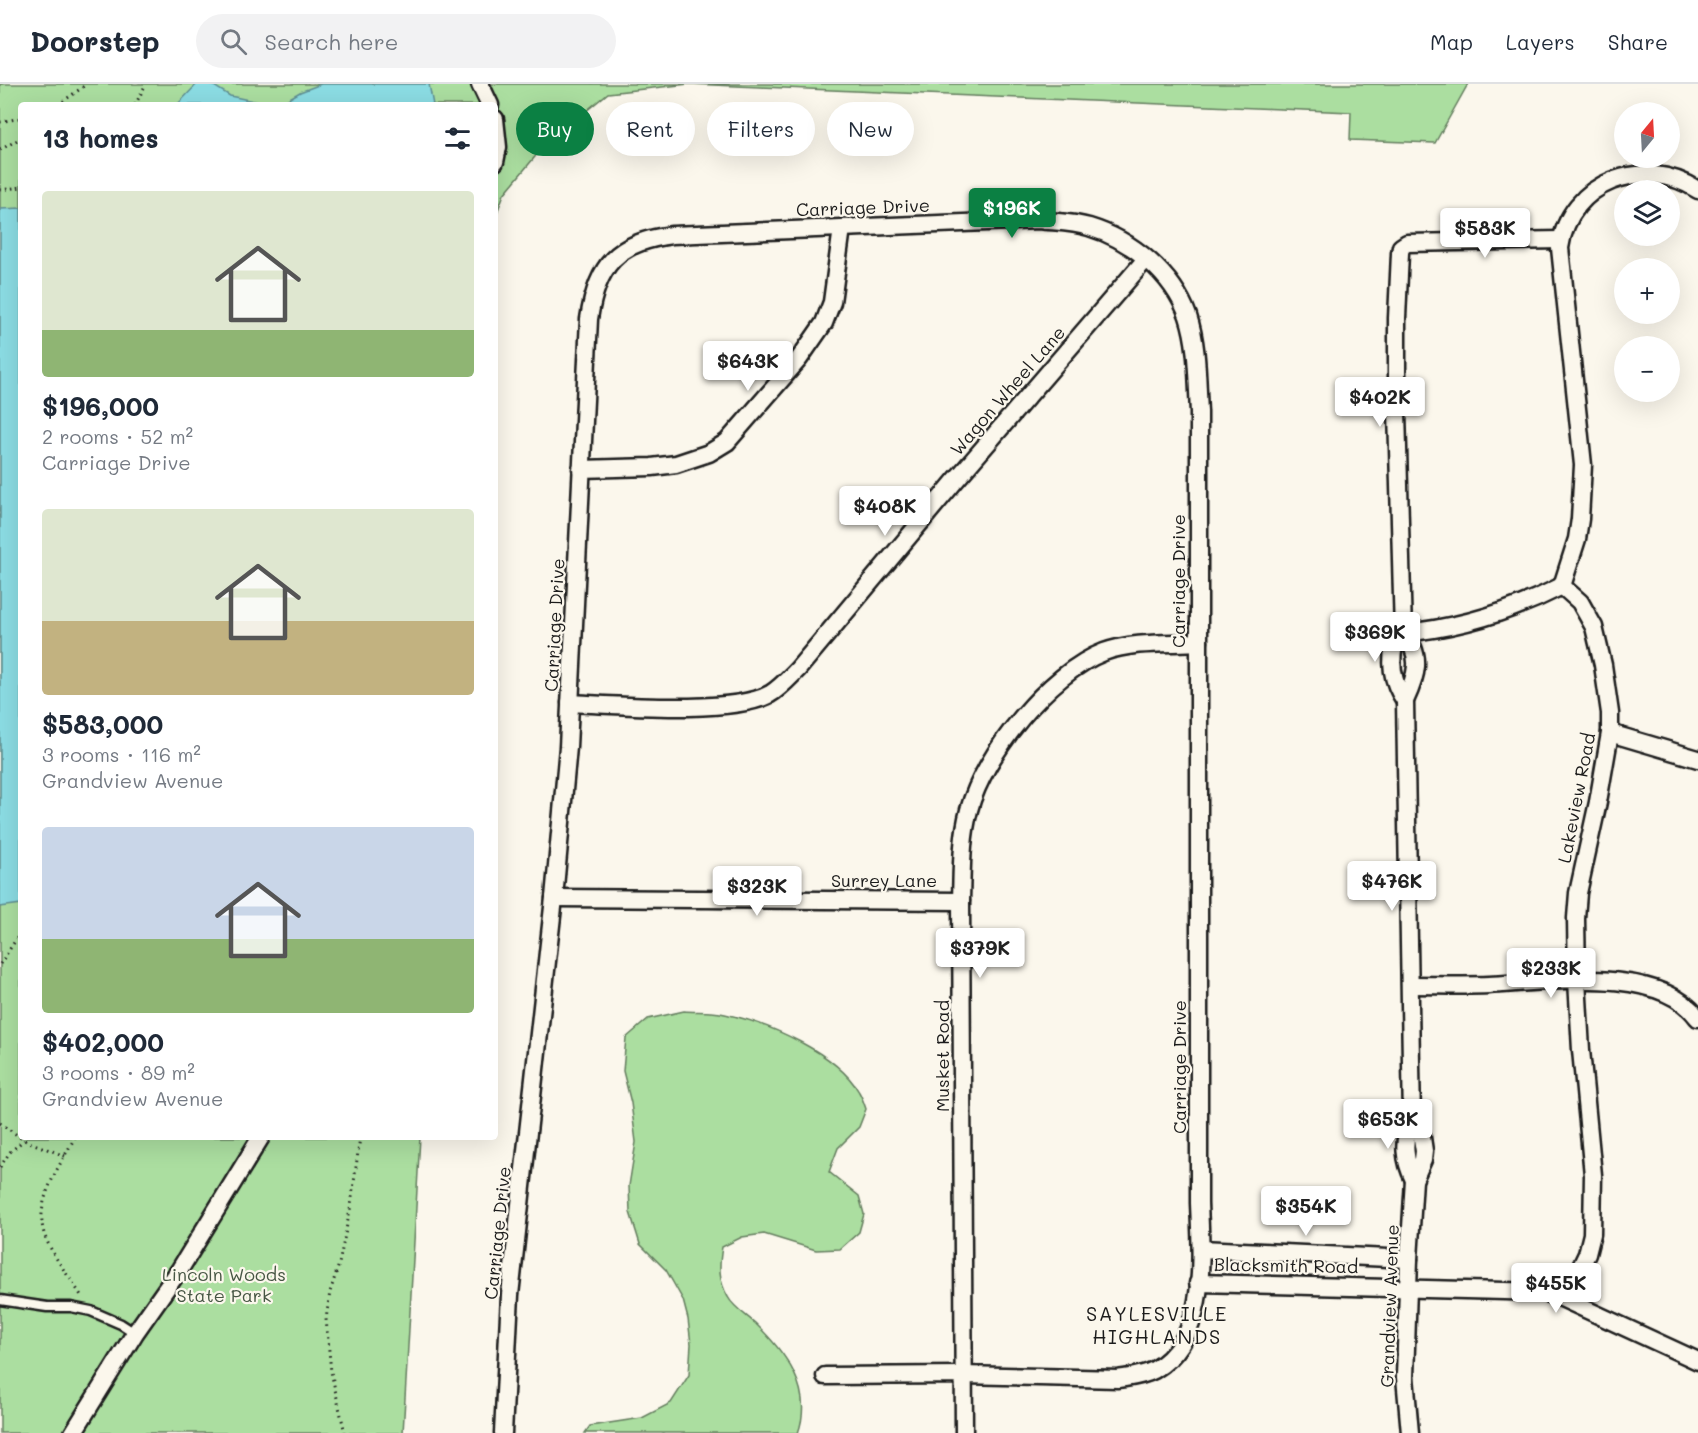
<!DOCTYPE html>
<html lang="en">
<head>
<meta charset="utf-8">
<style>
	:root { --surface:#fff; --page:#f2f2f3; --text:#1f2937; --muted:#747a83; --line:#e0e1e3; --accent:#0b8043 }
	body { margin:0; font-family:Mali,sans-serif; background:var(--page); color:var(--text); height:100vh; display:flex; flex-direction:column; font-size:22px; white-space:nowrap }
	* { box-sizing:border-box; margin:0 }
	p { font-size:20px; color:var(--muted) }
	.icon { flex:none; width:33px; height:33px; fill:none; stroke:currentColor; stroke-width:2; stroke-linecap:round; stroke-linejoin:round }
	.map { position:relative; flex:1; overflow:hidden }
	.sheet { position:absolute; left:18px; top:18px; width:480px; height:1038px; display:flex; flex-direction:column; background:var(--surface); border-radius:6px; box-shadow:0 6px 24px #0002 }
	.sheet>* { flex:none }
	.guide { position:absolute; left:516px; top:18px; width:570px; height:54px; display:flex; gap:12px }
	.needle { width:39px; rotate:18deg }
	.buttons { position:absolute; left:1614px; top:18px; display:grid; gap:12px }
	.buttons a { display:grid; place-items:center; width:66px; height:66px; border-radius:50%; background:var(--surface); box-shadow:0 6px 24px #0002; font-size:30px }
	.price { position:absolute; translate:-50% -51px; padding:0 14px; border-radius:6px; background:#fff; color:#222; font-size:20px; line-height:39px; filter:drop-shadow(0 2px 3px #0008) }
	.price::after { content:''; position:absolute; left:50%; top:36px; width:18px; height:14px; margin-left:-9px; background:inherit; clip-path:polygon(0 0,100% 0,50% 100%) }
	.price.active { background:var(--accent); color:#fff }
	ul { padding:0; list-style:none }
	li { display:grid; align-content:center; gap:12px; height:318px; padding:0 24px }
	li span { display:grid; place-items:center; height:186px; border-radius:6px; color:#555 }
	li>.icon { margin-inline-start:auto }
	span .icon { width:108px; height:108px; fill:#fffc; stroke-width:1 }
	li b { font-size:26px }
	h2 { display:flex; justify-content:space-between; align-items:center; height:72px; padding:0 24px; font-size:26px }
	.tag { padding:0 21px; border-radius:27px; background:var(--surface); box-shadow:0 6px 24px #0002; font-size:21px; line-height:54px }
	.tag.active { background:var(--accent); color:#fff }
	header { display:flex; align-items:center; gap:36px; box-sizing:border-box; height:84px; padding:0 30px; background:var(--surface); border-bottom:2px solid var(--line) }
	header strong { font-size:28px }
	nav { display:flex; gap:33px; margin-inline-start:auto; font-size:21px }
	.search { width:420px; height:54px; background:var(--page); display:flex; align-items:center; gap:15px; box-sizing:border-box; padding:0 21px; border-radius:33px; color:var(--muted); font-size:22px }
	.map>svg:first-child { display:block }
	.green { fill:#abdea0; stroke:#647d5e; stroke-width:1.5 }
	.water { fill:#8bdce3; stroke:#5f8f93; stroke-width:1.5 }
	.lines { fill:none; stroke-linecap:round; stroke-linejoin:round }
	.service-casing { stroke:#1c1c1c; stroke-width:13 }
	.minor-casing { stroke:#1c1c1c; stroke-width:21 }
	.path { stroke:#1c1c1c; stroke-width:3; stroke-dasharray:1.5 4.5; stroke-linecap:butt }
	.service { stroke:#fbf7ec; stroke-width:8 }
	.minor { stroke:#fbf7ec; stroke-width:16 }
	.labels { text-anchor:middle; stroke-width:4.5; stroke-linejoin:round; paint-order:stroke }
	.street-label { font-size:18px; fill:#1c1c1c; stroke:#fbf7ec }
	.park-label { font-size:18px; fill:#475644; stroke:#fbf7ec }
	.neighbourhood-label { font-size:20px; letter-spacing:1.5px; fill:#1c1c1c; stroke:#fbf7ec }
</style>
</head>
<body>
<header>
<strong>Doorstep</strong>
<div class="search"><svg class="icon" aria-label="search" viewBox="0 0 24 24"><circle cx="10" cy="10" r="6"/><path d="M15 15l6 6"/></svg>Search here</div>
<nav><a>Map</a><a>Layers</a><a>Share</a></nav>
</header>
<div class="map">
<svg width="1698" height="1349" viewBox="0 0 1698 1349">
	<rect width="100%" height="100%" fill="#fbf7ec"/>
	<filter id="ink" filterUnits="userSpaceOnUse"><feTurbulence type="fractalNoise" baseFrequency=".0167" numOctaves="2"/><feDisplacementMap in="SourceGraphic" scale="12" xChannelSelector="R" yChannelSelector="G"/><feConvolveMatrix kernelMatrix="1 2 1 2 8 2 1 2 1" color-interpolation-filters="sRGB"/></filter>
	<g filter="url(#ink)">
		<g class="green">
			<path d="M 0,0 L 1468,0 L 1435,59 L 1350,56 L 1351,28 L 689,0 L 608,9 L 544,62 L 504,110 L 495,134 L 495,21 L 21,21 L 21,1053 L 420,1053 L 403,1349 L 0,1349 Z"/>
			<path d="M 684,927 C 697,928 712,927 725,930 C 768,939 837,969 859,1008 C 862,1013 864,1019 866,1025 L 859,1043 L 838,1064 L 829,1088 L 859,1112 L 864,1130 L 859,1148 L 840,1165 L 816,1166 L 764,1150 L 742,1153 L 722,1163 C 719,1181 718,1196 728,1213 C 733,1223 746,1231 755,1239 C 785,1268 814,1305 798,1349 L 585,1349 L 590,1342 L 642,1334 L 671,1319 L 689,1291 L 691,1260 L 688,1235 L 683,1216 L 666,1186 L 640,1160 L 630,1128 L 629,1102 L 636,1058 L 631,1019 L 623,987 L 626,954 L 648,935 Z"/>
		</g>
		<g class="water">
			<path d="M 197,0 L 211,0 L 230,12 L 268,20 L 283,18 L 300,8 L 321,0 L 429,0 L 433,21 L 177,21 Z"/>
			<path d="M 21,124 L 21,820 L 0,823 L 0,125 Z"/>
		</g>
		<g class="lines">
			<g class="service-casing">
				<path id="service" d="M 0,1216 L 47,1223 L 71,1223 L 91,1227 L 121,1240 L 135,1249"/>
			</g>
			<g class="minor-casing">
				<g id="minor">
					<path d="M 480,0 L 490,21"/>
					<path d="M 495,35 L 498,63 L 495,78"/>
					<path d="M 581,385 L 652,383 L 676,380 L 709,369 L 727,358 L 799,275 L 824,239 L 832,218 L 842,144"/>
					<path d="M 1562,502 L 1577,455 L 1580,435 L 1583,381 L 1560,164 C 1569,97 1644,71 1698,106"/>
					<path d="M 1403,549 C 1458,544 1513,527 1562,502"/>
					<path d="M 1403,549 L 1396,554 C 1389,576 1392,598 1405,617"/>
					<path d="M 570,619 C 616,621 733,631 770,610 C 780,604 789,594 798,585 L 955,397 L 1146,175"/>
					<path d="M 1610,649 L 1698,675"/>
					<path d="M 554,814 L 961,817"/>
					<path d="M 1411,901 C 1436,901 1463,902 1489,901 C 1546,898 1659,880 1698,934"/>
					<path d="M 1414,1096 C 1405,1078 1401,1056 1412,1039 L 1405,617 C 1416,593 1424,571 1403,549 L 1397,327 L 1397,234 L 1400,169 L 1401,163 L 1407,159 L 1561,156"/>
					<path d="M 1201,1165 L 1409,1175"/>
					<path d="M 1198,1199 L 1542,1208 L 1557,1212 L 1698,1277"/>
					<path d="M 1557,1212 L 1577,1191 L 1587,1170 L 1592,1150 L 1593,1091 L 1581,966 L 1577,896 L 1576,834 L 1578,809 L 1598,718 L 1610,649 L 1610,629 L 1603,581 L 1594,543 L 1580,518 L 1562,502"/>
					<path d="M 73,1349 L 135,1249 L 180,1185 L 261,1053"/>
					<path d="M 503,1349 L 510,1211 L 554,814 L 568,663 L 589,235 C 597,181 617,158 672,151 L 1039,136 C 1056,138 1073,138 1089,143 C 1132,156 1173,190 1188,232 C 1198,262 1197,296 1199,328 L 1199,1119 C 1201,1172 1209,1255 1154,1286 C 1143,1292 1130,1293 1118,1295 L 963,1291 L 825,1292"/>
					<path d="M 964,1349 L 961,817 C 962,787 961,756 969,726 C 984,670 1049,589 1104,568 C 1134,557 1169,560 1199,558"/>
					<path d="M 1410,1349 L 1405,1293 L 1409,1175 L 1414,1096 L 1423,1076 L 1424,1067 L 1421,1047 L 1412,1039"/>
				</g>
			</g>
			<g class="path">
				<path d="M 58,21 L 87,0"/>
				<path d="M 135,21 L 146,0"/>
				<path d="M 0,38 L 21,34"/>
				<path d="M 0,66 L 21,54"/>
				<path d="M 0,106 L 21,103"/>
				<path d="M 0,880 L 21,848"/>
				<path d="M 0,1039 L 24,1056 L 65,1072"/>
				<path d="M 75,1053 C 59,1084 30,1122 47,1157 C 56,1177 71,1195 82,1213"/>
				<path d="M 0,1083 L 10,1068 L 24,1056"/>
				<path d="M 345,1349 L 331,1288 L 326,1235 L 330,1208 L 339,1180 L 351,1121 L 360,1053"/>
			</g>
			<use href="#service" class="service"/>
			<use href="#minor" class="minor"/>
		</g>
	</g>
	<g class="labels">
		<g class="street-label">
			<text transform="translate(863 124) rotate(-2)" y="6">Carriage Drive</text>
			<text transform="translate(1008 307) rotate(-49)" y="6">Wagon Wheel Lane</text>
			<text transform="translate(1179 497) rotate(-90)" y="6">Carriage Drive</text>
			<text transform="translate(555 541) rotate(-87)" y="6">Carriage Drive</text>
			<text transform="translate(1577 714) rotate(-79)" y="6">Lakeview Road</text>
			<text x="884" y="803">Surrey Lane</text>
			<text transform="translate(943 972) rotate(-90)" y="6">Musket Road</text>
			<text transform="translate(1180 983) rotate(-90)" y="6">Carriage Drive</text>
			<text transform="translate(498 1149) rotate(-84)" y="6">Carriage Drive</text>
			<text transform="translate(1286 1182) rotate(1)" y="6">Blacksmith Road</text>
			<text transform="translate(1390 1222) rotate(-88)" y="6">Grandview Avenue</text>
		</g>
		<g class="park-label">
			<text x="224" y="1197">Lincoln Woods<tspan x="224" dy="21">State Park</tspan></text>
		</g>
		<g class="neighbourhood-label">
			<text x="1157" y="1237">SAYLESVILLE<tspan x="1157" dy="23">HIGHLANDS</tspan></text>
		</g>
	</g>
</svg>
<div class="buttons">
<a><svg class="needle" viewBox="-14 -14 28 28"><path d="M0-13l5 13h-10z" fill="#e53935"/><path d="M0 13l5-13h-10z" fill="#747a83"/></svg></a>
<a><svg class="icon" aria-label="layers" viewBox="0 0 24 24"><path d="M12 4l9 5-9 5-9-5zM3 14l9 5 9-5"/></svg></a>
<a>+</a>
<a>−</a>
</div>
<b class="price active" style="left:1012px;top:155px">$196K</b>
<b class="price" style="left:1485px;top:175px">$583K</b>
<b class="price" style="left:748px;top:308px">$643K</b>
<b class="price" style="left:1380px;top:344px">$402K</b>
<b class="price" style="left:885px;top:453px">$408K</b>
<b class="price" style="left:1375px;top:579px">$369K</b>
<b class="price" style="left:1392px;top:828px">$476K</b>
<b class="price" style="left:757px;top:833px">$323K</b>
<b class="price" style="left:980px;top:895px">$379K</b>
<b class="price" style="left:1551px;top:915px">$233K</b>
<b class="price" style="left:1388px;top:1066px">$653K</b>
<b class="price" style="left:1306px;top:1153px">$354K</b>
<b class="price" style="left:1556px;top:1230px">$455K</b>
<div class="guide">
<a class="tag active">Buy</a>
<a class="tag">Rent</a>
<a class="tag">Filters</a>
<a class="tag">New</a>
</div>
<section class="sheet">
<h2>13 homes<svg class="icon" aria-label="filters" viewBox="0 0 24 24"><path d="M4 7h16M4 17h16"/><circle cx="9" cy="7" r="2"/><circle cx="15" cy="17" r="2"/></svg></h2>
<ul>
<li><span style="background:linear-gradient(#dfe7d0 75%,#8fb573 0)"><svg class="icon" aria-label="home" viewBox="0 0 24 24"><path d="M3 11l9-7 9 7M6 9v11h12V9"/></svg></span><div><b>$196,000</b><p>2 rooms · 52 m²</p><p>Carriage Drive</p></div></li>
<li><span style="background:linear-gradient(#dfe7d0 60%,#c2b280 0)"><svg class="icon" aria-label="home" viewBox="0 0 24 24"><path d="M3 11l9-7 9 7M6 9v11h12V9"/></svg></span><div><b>$583,000</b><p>3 rooms · 116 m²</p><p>Grandview Avenue</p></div></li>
<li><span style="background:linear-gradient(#c9d6e8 60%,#8fb573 0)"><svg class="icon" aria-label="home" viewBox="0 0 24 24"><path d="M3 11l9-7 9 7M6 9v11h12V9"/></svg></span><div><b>$402,000</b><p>3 rooms · 89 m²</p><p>Grandview Avenue</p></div></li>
</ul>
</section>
</div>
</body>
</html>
